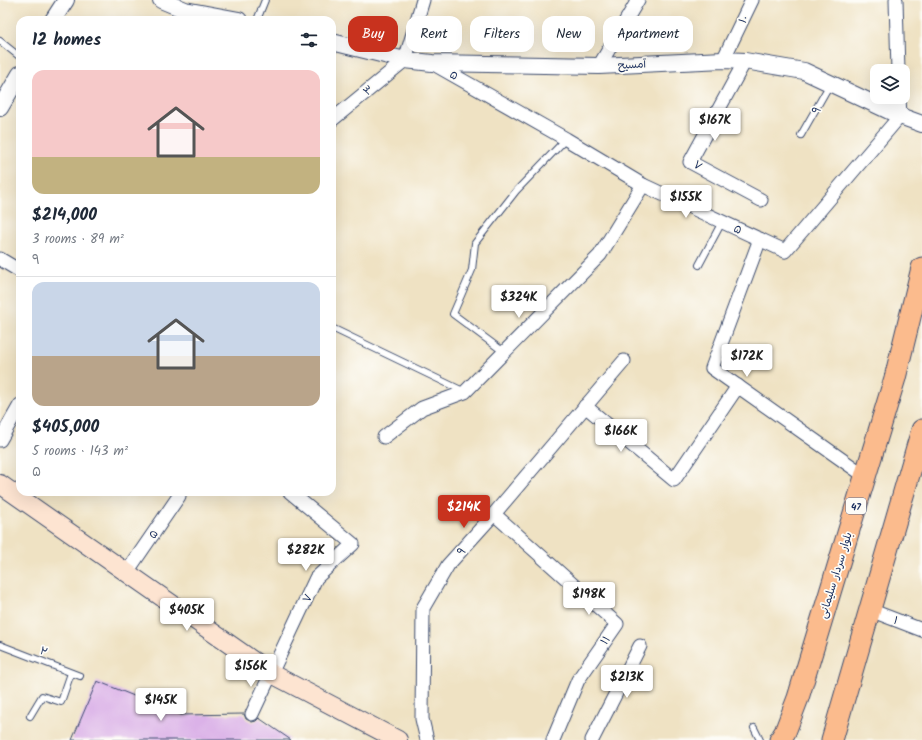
<!DOCTYPE html>
<html lang="en">
<head>
<meta charset="utf-8">
<style>
	:root { --surface:#fff; --page:#f6f6f7; --text:#1f2937; --muted:#747a83; --line:#e0e1e3; --accent:#c8321e }
	body { margin:0; font-family:Kalam,"Playpen Sans Arabic",sans-serif; background:var(--page); color:var(--text); height:100vh; display:flex; flex-direction:column; font-size:15px; white-space:nowrap }
	* { box-sizing:border-box; margin:0 }
	p { font-size:13px; color:var(--muted) }
	.icon { flex:none; width:22px; height:22px; fill:none; stroke:currentColor; stroke-width:2; stroke-linecap:round; stroke-linejoin:round }
	.map { position:relative; flex:1; overflow:hidden }
	.details { position:absolute; left:16px; top:16px; width:320px; height:480px; display:flex; flex-direction:column; background:var(--surface); border-radius:12px; box-shadow:0 4px 16px #0002 }
	.details>* { flex:none }
	.guide { position:absolute; left:348px; top:16px; width:380px; height:36px; display:flex; gap:8px }
	.buttons { position:absolute; left:870px; top:64px; display:grid; gap:8px }
	.buttons a { display:grid; place-items:center; width:40px; height:40px; border-radius:8px; background:var(--surface); box-shadow:0 4px 16px #0002; font-size:20px }
	.price { position:absolute; translate:-50% -34px; padding:0 9px; border-radius:4px; background:#fff; color:#222; font-size:13px; line-height:26px; filter:drop-shadow(0 1px 2px #0008) }
	.price::after { content:''; position:absolute; left:50%; top:24px; width:12px; height:9px; margin-left:-6px; background:inherit; clip-path:polygon(0 0,100% 0,50% 100%) }
	.price.current { background:var(--accent); color:#fff }
	ul { padding:0; list-style:none }
	li { display:grid; align-content:center; gap:8px; height:212px; padding:0 16px }
	li+li { border-top:1px solid var(--line) }
	li span { display:grid; place-items:center; height:124px; border-radius:12px; color:#555 }
	li>.icon { margin-inline-start:auto }
	span .icon { width:72px; height:72px; fill:#fffc; stroke-width:1 }
	li b { font-size:17px }
	h2 { display:flex; justify-content:space-between; align-items:center; height:48px; padding:0 16px; font-size:17px }
	.pill { padding:0 14px; border-radius:12px; background:var(--surface); box-shadow:0 4px 16px #0002; font-size:14px; line-height:36px }
	.pill.current { background:var(--accent); color:#fff }
	.map>svg:first-child { display:block }
	.building { fill:#dbb2e8 }
	.lines { fill:none; stroke-linecap:round; stroke-linejoin:round }
	.service-casing { stroke:#3b4a6d; stroke-width:8 }
	.minor-casing { stroke:#3b4a6d; stroke-width:15 }
	.tertiary-casing { stroke:#3b4a6d; stroke-width:18 }
	.secondary-casing { stroke:#3b4a6d; stroke-width:20 }
	.trunk-casing { stroke:#3b4a6d; stroke-width:23 }
	.service { stroke:#fff; stroke-width:6 }
	.minor { stroke:#fff; stroke-width:13 }
	.tertiary { stroke:#fff; stroke-width:16 }
	.secondary { stroke:#fde4d1; stroke-width:18 }
	.trunk { stroke:#fbbb8d; stroke-width:21 }
	.labels { text-anchor:middle; stroke-width:3.5; stroke-linejoin:round; paint-order:stroke }
	.shield { fill:#fdfcf7; stroke:#5f6c8c; stroke-width:1 }
	.shield-label { font-size:10px; font-weight:bold; fill:#1b2f5e }
	.street-label { font-size:11px; fill:#1b2f5e; stroke:#fdfcf7 }
</style>
</head>
<body>
<div class="map">
<svg width="922" height="740" viewBox="0 0 922 740">
	<rect width="100%" height="100%" fill="#fdfcf7"/>
	<filter id="ink" filterUnits="userSpaceOnUse"><feTurbulence type="fractalNoise" baseFrequency=".025" numOctaves="2"/><feDisplacementMap in="SourceGraphic" scale="8" xChannelSelector="R" yChannelSelector="G"/><feConvolveMatrix kernelMatrix="1 2 1 2 8 2 1 2 1" color-interpolation-filters="sRGB"/></filter>
	<filter id="wash" filterUnits="userSpaceOnUse"><feTurbulence type="fractalNoise" baseFrequency=".012" numOctaves="4" result="noise"/><feDisplacementMap in="SourceGraphic" scale="16" xChannelSelector="R" yChannelSelector="G"/><feGaussianBlur stdDeviation="0.9" result="paint"/><feColorMatrix in="noise" values="0 0 0 0 0 0 0 0 0 0 0 0 0 0 0 0 0 1.4 0 .05"/><feComposite in="paint" operator="in"/></filter>
	<g filter="url(#wash)">
		<rect width="100%" height="100%" fill="#efe2c3"/>
		<g id="blocks">
			<path class="building" d="M 97,681 L 181,715 L 244,714 L 246,719 L 252,722 L 256,721 L 259,718 L 291,740 L 72,740 Z"/>
		</g>
	</g>
	<g filter="url(#ink)">
		<use href="#blocks" fill-opacity="0" stroke="#3b4a6d" stroke-width="1"/>
		<g class="lines">
			<g class="service-casing">
				<g id="service">
					<path d="M 257,20 L 265,0"/>
					<path d="M 0,41 L 20,57"/>
					<path d="M 801,135 L 830,84"/>
					<path d="M 699,265 L 722,222"/>
					<path d="M 332,328 L 463,391"/>
					<path d="M 504,352 L 453,314 L 472,270 L 475,243 L 516,191 L 566,139"/>
					<path d="M 0,645 L 80,676"/>
					<path d="M 30,716 L 42,696 L 61,702 L 71,673"/>
					<path d="M 754,728 L 760,740"/>
				</g>
			</g>
			<g class="minor-casing">
				<g id="minor">
					<path d="M 896,0 L 898,71"/>
					<path d="M 723,60 L 752,0"/>
					<path d="M 745,61 L 690,162 L 761,200"/>
					<path d="M 432,63 L 566,139 L 643,185 L 785,251 L 900,116 L 899,97"/>
					<path d="M 599,66 L 638,0"/>
					<path d="M 332,120 L 405,60 L 423,0"/>
					<path d="M 760,239 L 712,368 L 865,476"/>
					<path d="M 0,259 L 20,271"/>
					<path d="M 585,406 L 674,480 L 738,386"/>
					<path d="M 384,437 L 422,408 L 465,392 L 600,255 L 643,185"/>
					<path d="M 0,440 L 20,405"/>
					<path d="M 494,514 L 617,624 L 578,680 L 553,740"/>
					<path d="M 127,572 L 179,496"/>
					<path d="M 870,610 L 922,630"/>
					<path d="M 252,714 L 316,578 L 353,544 L 290,492"/>
					<path d="M 427,740 L 422,719 L 423,608 L 448,565 L 494,514 L 624,361"/>
					<path d="M 592,740 L 640,646"/>
				</g>
			</g>
			<g class="tertiary-casing">
				<g id="tertiary">
					<path d="M 161,0 L 185,10 L 239,20"/>
					<path d="M 53,20 L 66,0"/>
					<path d="M 332,42 L 405,60 L 432,63 L 599,66 L 723,60 L 745,61 L 804,71 L 900,116 L 922,124"/>
					<path d="M 0,108 L 20,74"/>
				</g>
			</g>
			<g class="secondary-casing">
				<path id="secondary" d="M 0,484 L 272,674 L 398,740"/>
			</g>
			<g class="trunk-casing">
				<g id="trunk">
					<path d="M 780,740 L 785,732 L 798,698 L 895,378 L 922,268"/>
					<path d="M 832,740 L 922,430"/>
				</g>
			</g>
			<use href="#service" class="service"/>
			<use href="#minor" class="minor"/>
			<use href="#tertiary" class="tertiary"/>
			<use href="#secondary" class="secondary"/>
			<use href="#trunk" class="trunk"/>
		</g>
	</g>
	<g class="labels">
		<rect class="shield" x="846" y="498" width="20" height="16" rx="3"/>
		<g class="shield-label">
			<text x="856" y="510">47</text>
		</g>
		<g class="street-label">
			<text transform="translate(743 19) rotate(-64)" y="4">۱۰</text>
			<text transform="translate(632 64) rotate(-3)" y="4">آمسیح</text>
			<text transform="translate(454 75) rotate(30)" y="4">۵</text>
			<text transform="translate(368 90) rotate(-39)" y="4">۳</text>
			<text transform="translate(816 110) rotate(-60)" y="4">۹</text>
			<text transform="translate(698 165) rotate(37)" y="4">۷</text>
			<text transform="translate(738 229) rotate(25)" y="4">۵</text>
			<text transform="translate(153 534) rotate(-56)" y="4">۵</text>
			<text transform="translate(461 551) rotate(-48)" y="4">۹</text>
			<text transform="translate(835 575) rotate(-73)" y="4">بلوار سردار سلیمانی</text>
			<text transform="translate(307 598) rotate(-65)" y="4">۷</text>
			<text transform="translate(896 620) rotate(21)" y="4">۱</text>
			<text transform="translate(605 640) rotate(-55)" y="4">۱۱</text>
			<text transform="translate(44 651) rotate(22)" y="4">۲</text>
		</g>
	</g>
</svg>
<div class="buttons">
<a><svg class="icon" aria-label="layers" viewBox="0 0 24 24"><path d="M12 4l9 5-9 5-9-5zM3 14l9 5 9-5"/></svg></a>
</div>
<b class="price" style="left:715px;top:142px">$167K</b>
<b class="price" style="left:686px;top:219px">$155K</b>
<b class="price" style="left:519px;top:319px">$324K</b>
<b class="price" style="left:747px;top:378px">$172K</b>
<b class="price" style="left:621px;top:453px">$166K</b>
<b class="price current" style="left:464px;top:529px">$214K</b>
<b class="price" style="left:306px;top:572px">$282K</b>
<b class="price" style="left:589px;top:616px">$198K</b>
<b class="price" style="left:187px;top:632px">$405K</b>
<b class="price" style="left:251px;top:688px">$156K</b>
<b class="price" style="left:627px;top:699px">$213K</b>
<b class="price" style="left:161px;top:722px">$145K</b>
<div class="guide">
<a class="pill current">Buy</a>
<a class="pill">Rent</a>
<a class="pill">Filters</a>
<a class="pill">New</a>
<a class="pill">Apartment</a>
</div>
<section class="details">
<h2>12 homes<svg class="icon" aria-label="filters" viewBox="0 0 24 24"><path d="M4 7h16M4 17h16"/><circle cx="9" cy="7" r="2"/><circle cx="15" cy="17" r="2"/></svg></h2>
<ul>
<li><span style="background:linear-gradient(#f6c9c9 70%,#c2b280 0)"><svg class="icon" aria-label="home" viewBox="0 0 24 24"><path d="M3 11l9-7 9 7M6 9v11h12V9"/></svg></span><div><b>$214,000</b><p>3 rooms · 89 m²</p><p>۹</p></div></li>
<li><span style="background:linear-gradient(#c9d6e8 60%,#b9a48a 0)"><svg class="icon" aria-label="home" viewBox="0 0 24 24"><path d="M3 11l9-7 9 7M6 9v11h12V9"/></svg></span><div><b>$405,000</b><p>5 rooms · 143 m²</p><p>۵</p></div></li>
</ul>
</section>
</div>
</body>
</html>
